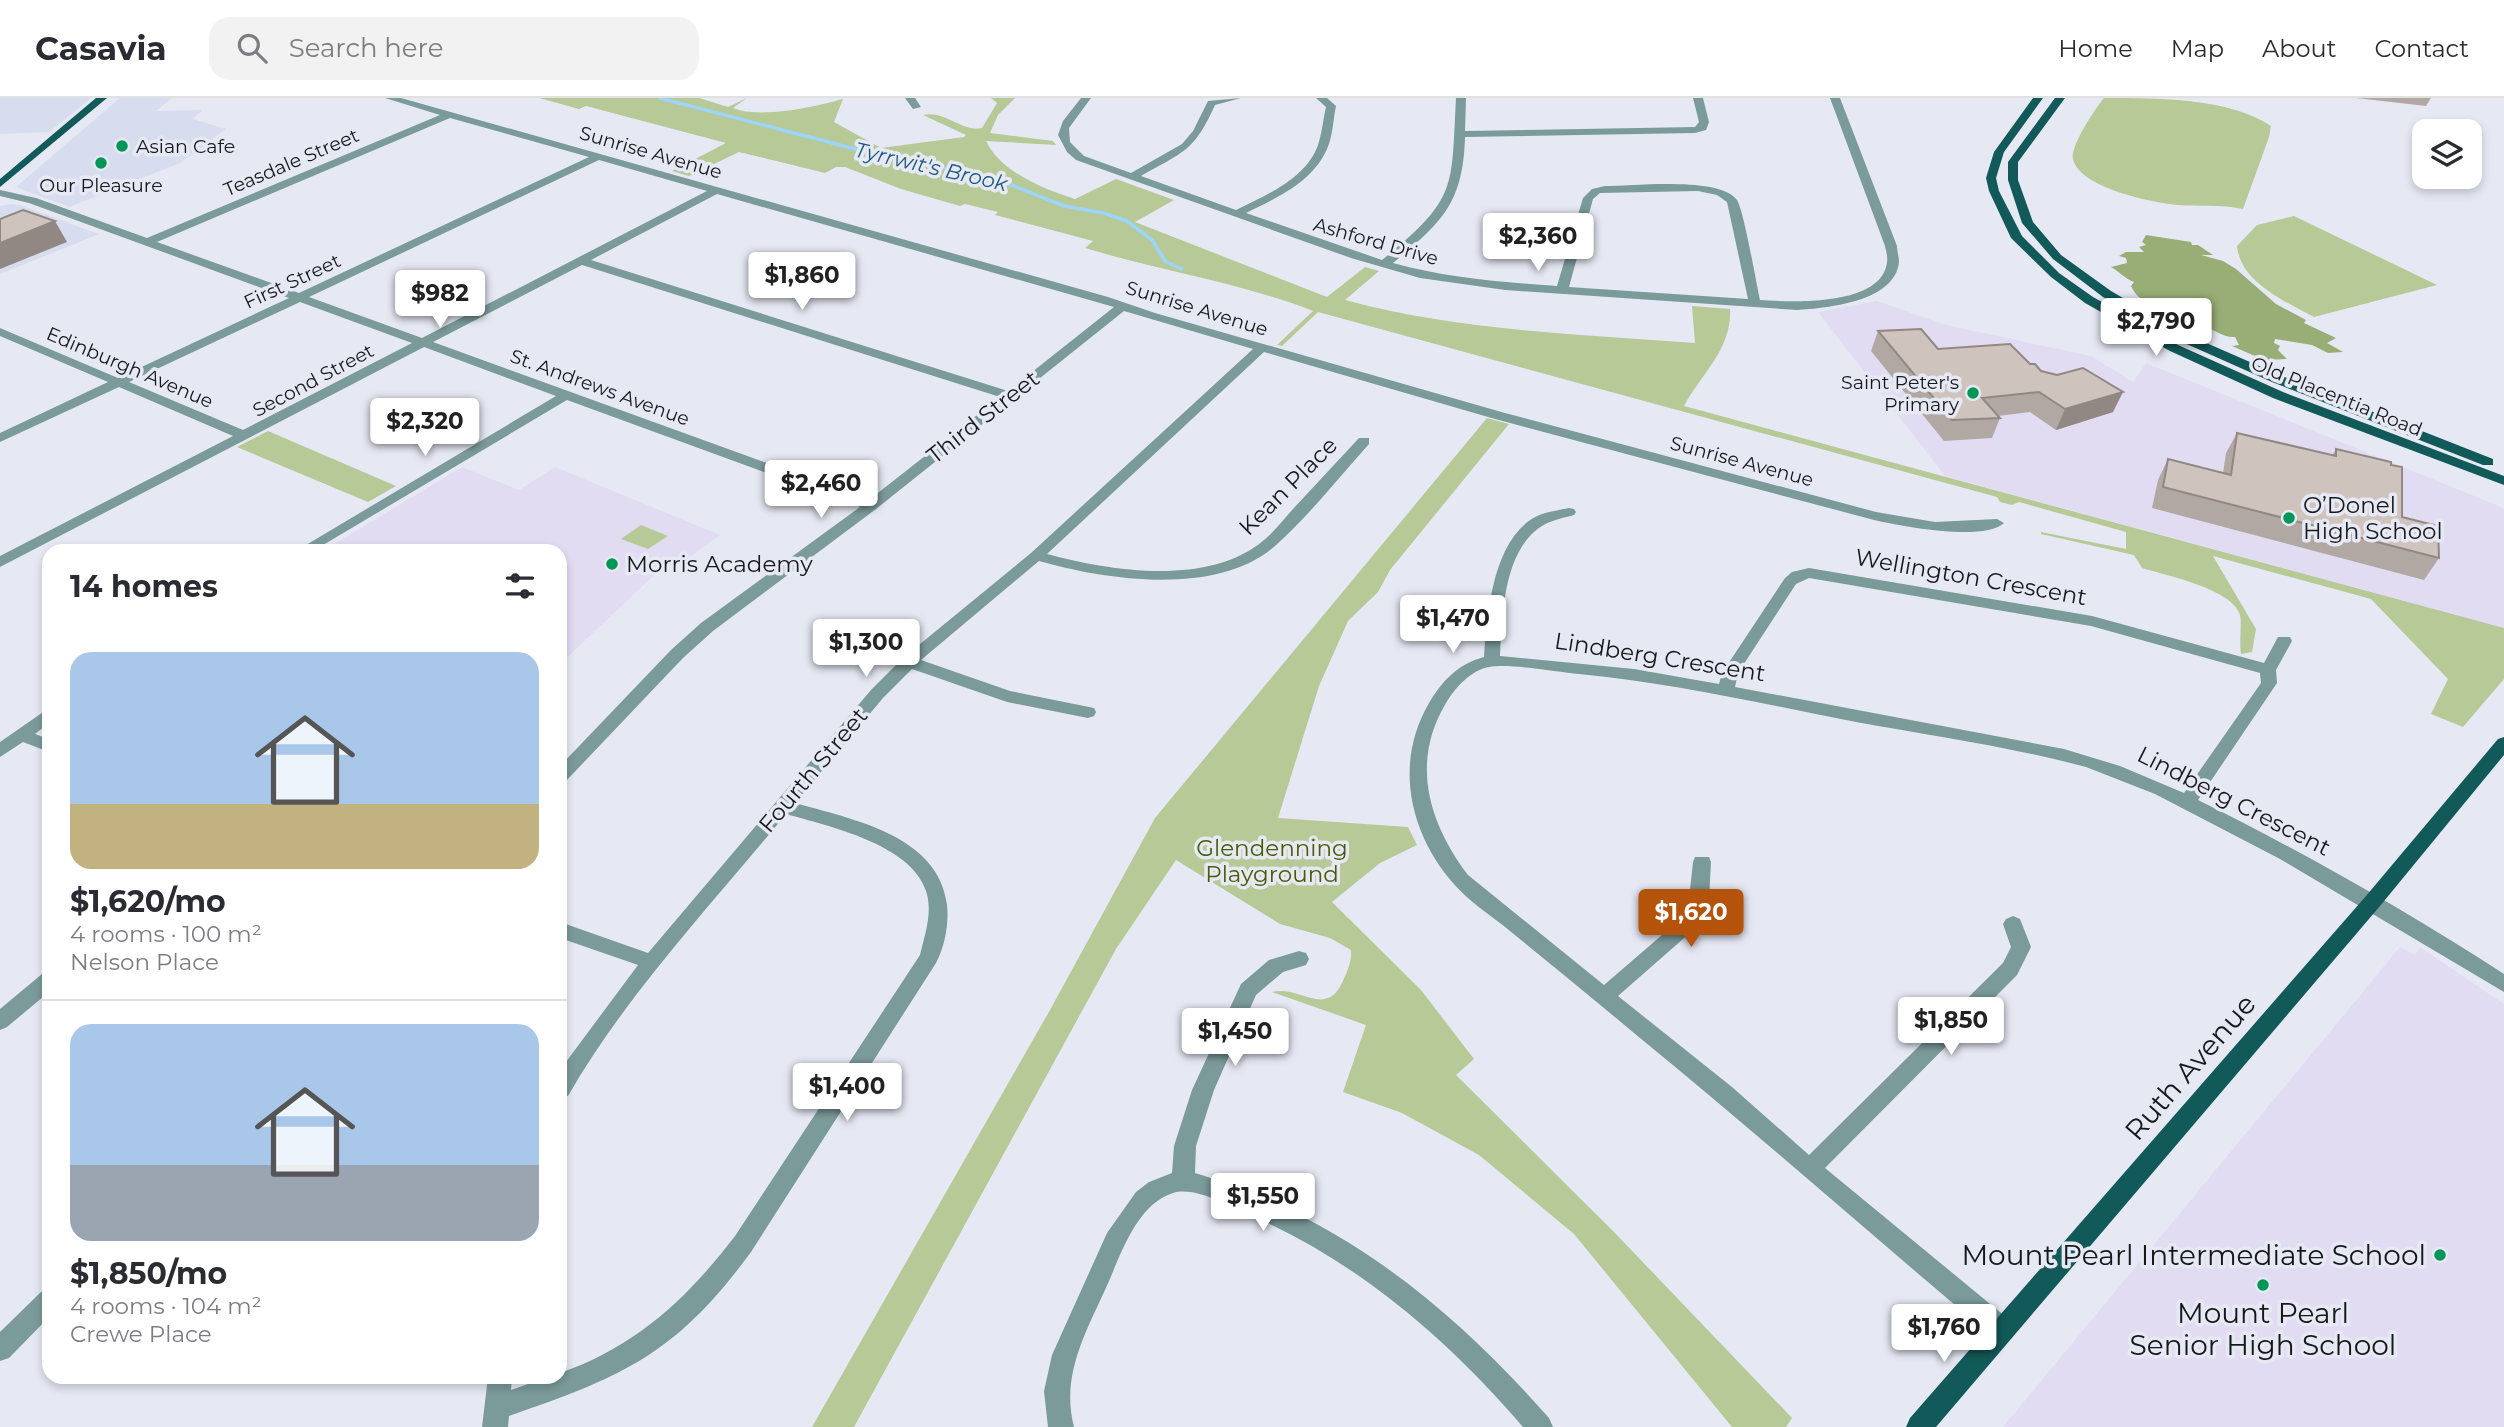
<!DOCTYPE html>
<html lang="en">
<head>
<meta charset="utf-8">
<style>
	:root { --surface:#fff; --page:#f2f2f3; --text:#2b2b33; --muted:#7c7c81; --line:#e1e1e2; --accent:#b45309 }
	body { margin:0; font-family:Montserrat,sans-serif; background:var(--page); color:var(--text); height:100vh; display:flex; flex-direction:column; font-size:26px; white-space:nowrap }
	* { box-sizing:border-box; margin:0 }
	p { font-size:23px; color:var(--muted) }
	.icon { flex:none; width:38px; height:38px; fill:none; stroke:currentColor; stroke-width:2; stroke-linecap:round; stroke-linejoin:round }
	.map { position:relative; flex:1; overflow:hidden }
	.details { position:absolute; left:42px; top:446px; width:525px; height:840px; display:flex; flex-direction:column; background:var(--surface); border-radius:21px; box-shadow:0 4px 10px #0003 }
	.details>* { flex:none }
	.controls { position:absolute; left:2412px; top:21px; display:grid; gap:14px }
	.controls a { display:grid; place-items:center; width:70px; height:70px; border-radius:14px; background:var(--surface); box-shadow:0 4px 10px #0003; font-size:35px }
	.price { position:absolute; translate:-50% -60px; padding:0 16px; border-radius:7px; background:#fff; color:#222; font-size:23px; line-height:46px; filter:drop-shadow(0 2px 4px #0008) }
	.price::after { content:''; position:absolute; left:50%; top:42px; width:21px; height:16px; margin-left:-10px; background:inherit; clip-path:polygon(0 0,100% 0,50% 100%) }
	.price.selected { background:var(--accent); color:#fff }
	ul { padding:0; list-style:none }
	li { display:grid; align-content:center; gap:14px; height:371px; padding:0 28px }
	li+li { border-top:2px solid var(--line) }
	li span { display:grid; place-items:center; height:217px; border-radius:21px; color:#555 }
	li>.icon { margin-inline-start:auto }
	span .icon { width:126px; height:126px; fill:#fffc; stroke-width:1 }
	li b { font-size:30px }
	h2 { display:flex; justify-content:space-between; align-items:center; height:84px; padding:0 28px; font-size:30px }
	header { display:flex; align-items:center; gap:42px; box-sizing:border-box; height:98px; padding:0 35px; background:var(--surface); border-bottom:2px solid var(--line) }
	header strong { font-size:33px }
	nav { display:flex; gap:38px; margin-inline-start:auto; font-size:24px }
	.search { width:490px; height:63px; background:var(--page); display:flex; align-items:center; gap:18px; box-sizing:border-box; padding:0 24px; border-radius:21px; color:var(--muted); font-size:26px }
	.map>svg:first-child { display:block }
	.built { fill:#d7dcee }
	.education { fill:#e1dcf2 }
	.green { fill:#b6c996 }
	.forest { fill:#99ad76 }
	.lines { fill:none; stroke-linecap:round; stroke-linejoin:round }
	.stream { stroke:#9ed5fc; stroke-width:3.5 }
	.minor { fill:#7b9b9a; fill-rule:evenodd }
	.major { fill:#125a59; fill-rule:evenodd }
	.wall { fill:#b2a8a3 }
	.shaded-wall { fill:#918884 }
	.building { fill:#cfc3bd; stroke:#918884; stroke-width:2 }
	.poi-dot { fill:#009657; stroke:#e6e9f4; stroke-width:2.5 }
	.labels { text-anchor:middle; stroke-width:7; stroke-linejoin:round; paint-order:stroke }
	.far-poi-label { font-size:19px; fill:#17181c; stroke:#e6e9f4; text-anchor:start }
	.far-street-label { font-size:19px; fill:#17181c; stroke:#e6e9f4 }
	.far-water-label { font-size:21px; font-style:italic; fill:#1b5a7f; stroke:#e6e9f4 }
	.street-label { font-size:23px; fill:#17181c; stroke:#e6e9f4 }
	.poi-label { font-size:23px; fill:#17181c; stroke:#e6e9f4; text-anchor:start }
	.park-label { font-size:23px; fill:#465d04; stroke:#e6e9f4 }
	.near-street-label { font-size:28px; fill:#17181c; stroke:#e6e9f4 }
	.near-poi-label { font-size:28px; fill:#17181c; stroke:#e6e9f4; text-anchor:end }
</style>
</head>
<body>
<header>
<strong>Casavia</strong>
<div class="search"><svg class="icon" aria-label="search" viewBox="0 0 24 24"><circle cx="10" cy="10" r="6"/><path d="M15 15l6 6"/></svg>Search here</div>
<nav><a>Home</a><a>Map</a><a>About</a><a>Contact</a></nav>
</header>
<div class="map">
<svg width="2504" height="1329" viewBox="0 0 2504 1329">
	<rect width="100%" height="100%" fill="#e6e9f4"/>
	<g class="built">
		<path d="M 0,0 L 91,0 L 49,34 L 0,36 Z"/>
		<path d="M 120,0 L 172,0 L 156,13 L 202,12 L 193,21 L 226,31 L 180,65 L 69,109 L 16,89 Z"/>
		<path d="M 12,106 L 20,107 L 99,136 L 0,176 L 0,108 Z"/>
	</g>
	<g class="education">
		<path d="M 1877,203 L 1946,227 L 2091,258 L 2133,284 L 2146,265 L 2499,408 L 2504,411 L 2504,530 L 1945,378 L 1818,214 Z"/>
		<path d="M 462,369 L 519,392 L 555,369 L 720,437 L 678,468 L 667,465 L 560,566 L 560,453 L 323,453 Z"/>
		<path d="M 2400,849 L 2415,857 L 2420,850 L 2427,854 L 2504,906 L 2504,1329 L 2003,1329 Z"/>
	</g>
	<g class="green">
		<path d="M 539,0 L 699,0 L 728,9 L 747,0 L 733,10 C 759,21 815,9 843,1 L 834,24 L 881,50 L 964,39 L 966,37 L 923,17 C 945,12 963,35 982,30 L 997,5 L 991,0 L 1015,0 L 998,17 L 990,35 L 1053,43 L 1056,47 L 986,43 C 1001,74 1043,91 1075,101 L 1116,81 L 1174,102 L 1135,124 L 1327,199 L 1365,169 L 1379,173 L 1345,202 C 1460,233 1578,236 1695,245 L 1692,208 L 1730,211 C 1732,251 1702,275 1684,308 L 2504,530 L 2504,581 L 2463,629 L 2431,616 L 2448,581 L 2371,501 L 2213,458 L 2256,531 L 2252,554 L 2241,556 C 2239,545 2242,524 2240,517 C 2233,491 2165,477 2142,470 L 2134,457 L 2041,436 L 2041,434 L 2126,451 L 2126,434 L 2019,404 L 2012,407 L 2000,404 L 1997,399 L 1318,214 L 1282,248 L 1277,247 L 1313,213 C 1239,184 1160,173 1085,150 L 1093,143 L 995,117 L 998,114 L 965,106 L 960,108 L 901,91 L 845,69 L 836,69 L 825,75 L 739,54 L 689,78 L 672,73 L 726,45 L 586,8 L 579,11 Z"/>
		<path d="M 2104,0 C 2158,0 2229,0 2271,28 L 2269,39 L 2243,111 C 2221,106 2200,109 2178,107 C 2154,105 2079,90 2073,61 C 2070,48 2095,11 2104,0 Z"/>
		<path d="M 2294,118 L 2437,187 L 2314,219 C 2286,204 2240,184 2237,148 L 2257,127 Z"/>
		<path d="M 1487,320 L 1509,326 L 1390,472 L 1378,494 L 1348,523 L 1319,588 L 1278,720 L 1408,729 L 1417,747 L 1380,765 L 1332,804 L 1421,892 L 1474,961 L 1456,977 L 1613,1133 L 1792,1320 L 1786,1329 L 1732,1329 L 1574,1136 L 1479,1057 L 1402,1015 L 1343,994 L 1366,927 L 1272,894 C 1300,887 1325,920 1342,885 C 1347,874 1352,864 1351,852 L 1330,840 L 1280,826 L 1176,762 L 1116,851 L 854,1329 L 812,1329 L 1050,912 L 1155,720 Z"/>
		<path d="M 268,333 L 396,388 L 368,404 L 237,349 Z"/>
		<path d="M 641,427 L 668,438 L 648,451 L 621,441 Z"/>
	</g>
	<path class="forest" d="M 2146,137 L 2191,144 L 2192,147 L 2198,147 L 2213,157 L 2201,157 L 2223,163 L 2236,171 L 2276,206 L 2306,222 L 2304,225 L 2336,240 L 2327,245 L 2343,254 L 2328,255 L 2312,247 L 2275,241 L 2274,245 L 2280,248 L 2278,252 L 2287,261 L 2264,262 L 2232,248 L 2239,247 L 2235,239 C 2224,240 2218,233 2209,231 C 2201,230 2196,232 2188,227 C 2183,224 2180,218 2176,216 C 2157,206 2141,209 2131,188 L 2134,184 C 2124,180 2120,174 2111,169 L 2127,165 L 2126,160 L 2119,158 L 2126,154 L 2144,154 L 2139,149 L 2146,147 L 2142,144 Z"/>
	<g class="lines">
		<path class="stream" d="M 660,0 L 878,57 L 996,81 L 1064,108 L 1104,115 L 1127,123 L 1152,142 L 1166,164 L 1182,171"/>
		<g class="minor">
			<path d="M 385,0 L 401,0 L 1108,199 L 1155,215 L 1505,315 L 1876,414 L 1935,424 L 1997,421 L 2004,425 C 1984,444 1900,428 1874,422 L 1495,321 L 1264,254 L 1047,456 C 1110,473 1209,489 1264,442 C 1275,433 1284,421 1293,411 C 1315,387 1337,364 1359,340 L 1369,340 L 1369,346 C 1340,378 1307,420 1275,448 C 1217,499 1106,482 1039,463 L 921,562 L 1010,593 L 1094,610 L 1096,614 L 1094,618 L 1088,620 L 1007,604 L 912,571 L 883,600 L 795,705 C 851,721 939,737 947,807 C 949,826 945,848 936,865 L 751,1154 C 677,1255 625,1278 509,1318 L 508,1329 L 482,1329 L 488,1279 L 512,1279 L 511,1292 L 548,1279 L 560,1279 L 560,1275 C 635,1249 687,1201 735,1138 L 920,857 C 925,836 933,814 926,793 C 911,746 828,728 786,716 C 713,805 625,898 568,998 L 560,1000 L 560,972 L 638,867 L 560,840 L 560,824 L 648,855 L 871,592 L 903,560 L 1031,455 L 1253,251 L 1124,213 L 876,411 L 713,533 L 683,560 L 566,683 L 560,685 L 560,668 L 671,552 L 701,525 L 860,409 L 567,302 L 313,453 L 296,453 L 556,298 L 424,249 L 0,469 L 0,458 L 233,338 L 119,289 L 0,344 L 0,335 L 108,284 L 0,238 L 0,230 L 118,280 L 289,200 L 29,105 L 0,98 L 0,92 L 36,100 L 147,140 L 440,17 ZM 450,20 L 589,59 L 299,195 L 157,144 ZM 599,62 L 707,93 L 422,240 L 309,199 ZM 717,96 L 1100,205 L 1114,209 L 1008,293 L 591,162 ZM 582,167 L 1000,299 L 869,402 L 433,244 ZM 300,204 L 412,245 L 243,332 L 129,284 Z"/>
			<path d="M 905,0 L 915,0 L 921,9 L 913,11 Z"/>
			<path d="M 1081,0 L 1091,0 L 1069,30 L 1070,44 L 1084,58 L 1131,75 L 1182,46 L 1193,33 L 1208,3 L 1241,0 L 1215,7 C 1194,54 1183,54 1141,78 L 1236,112 C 1266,97 1306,81 1318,47 C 1322,35 1323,22 1326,9 L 1316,0 L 1327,0 L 1336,8 C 1333,22 1333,38 1327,51 C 1312,85 1276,100 1246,115 L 1382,162 C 1458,100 1451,92 1456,0 L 1466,0 L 1465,33 L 1695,29 L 1699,24 L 1693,0 L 1703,0 L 1709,24 L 1706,32 L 1695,35 L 1465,39 C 1463,106 1442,124 1393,165 C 1446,180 1502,184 1557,188 L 1583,100 L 1592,91 L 1605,88 C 1633,88 1720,78 1737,102 C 1744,113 1756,184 1760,202 C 1791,204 1882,209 1887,164 C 1888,159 1886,153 1885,148 L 1830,0 L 1840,0 L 1897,148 C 1897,153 1899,159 1899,164 C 1895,204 1827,210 1797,212 L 1505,192 L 1420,180 L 1351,160 L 1076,62 L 1067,54 L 1058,37 L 1063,23 ZM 1698,93 L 1717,97 L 1727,104 L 1748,201 L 1569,189 L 1593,101 L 1600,95 Z"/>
			<path d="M 1569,410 L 1574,411 L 1576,414 L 1574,417 C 1559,421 1546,423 1534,434 C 1503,462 1502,520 1500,558 L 1634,571 L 1719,586 L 1722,575 L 1785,480 L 1792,474 L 1809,470 L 2092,518 L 2264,565 L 2278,539 L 2290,539 L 2292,543 L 2276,572 L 2277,585 L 2198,702 C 2303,754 2405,812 2504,876 L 2504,894 L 2280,761 L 2155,696 L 2086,669 C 2011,649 1933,638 1856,624 C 1764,606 1673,585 1579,576 C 1556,574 1510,565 1489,569 C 1471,572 1455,590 1446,605 C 1410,665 1429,725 1468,777 L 1604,887 L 1684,818 L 1689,801 L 1693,764 L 1695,759 L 1709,759 L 1711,764 L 1709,801 L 1699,827 L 1618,898 L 1732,989 L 1809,1057 L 2003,865 L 2011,849 L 2003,826 L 2006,821 L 2013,818 L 2020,821 L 2031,849 L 2017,877 L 1825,1070 L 2012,1224 L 2015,1232 L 2012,1240 L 2003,1244 L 1994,1240 C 1876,1141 1760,1038 1640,940 C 1597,904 1553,868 1510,833 C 1492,818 1468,803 1453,785 C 1409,734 1394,665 1429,605 C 1442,583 1458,566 1484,559 C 1487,515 1493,434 1542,416 C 1551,413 1560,412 1569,410 ZM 1809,480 L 2091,528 L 2260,575 L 2261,585 L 2184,695 L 2120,668 L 2064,651 L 1735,589 L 1738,575 L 1796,486 Z"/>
			<path d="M 49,610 L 49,625 L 35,636 L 49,641 L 49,654 L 23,644 L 0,659 L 0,644 Z"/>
			<path d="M 1299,853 L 1306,855 L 1309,861 L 1306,867 L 1283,874 L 1256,897 L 1214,992 L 1196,1048 L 1195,1075 C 1217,1081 1238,1091 1260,1099 C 1375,1147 1467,1227 1549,1320 L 1553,1329 L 1523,1329 C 1444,1237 1352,1159 1239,1112 C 1220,1104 1194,1089 1173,1095 C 1138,1106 1122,1153 1109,1183 C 1088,1231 1060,1275 1074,1329 L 1048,1329 L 1044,1293 L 1052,1257 L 1107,1135 L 1136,1094 L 1149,1084 L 1172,1075 L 1174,1048 L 1192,992 L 1241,886 L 1269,862 Z"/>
			<path d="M 49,874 L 49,894 L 7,929 L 0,932 L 0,911 L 42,876 Z"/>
			<path d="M 49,1190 L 49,1219 L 9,1260 L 0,1263 L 0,1234 L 41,1194 Z"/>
		</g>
		<g class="major">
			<path d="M 96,0 L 107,0 L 0,89 L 0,81 Z"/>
			<path d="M 2033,0 L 2043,0 L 2004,54 L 1996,80 L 1999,93 L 2022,138 L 2059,175 L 2093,199 L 2178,247 L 2283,294 L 2504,378 L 2504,387 L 2273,300 L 2170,253 L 2085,205 L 2051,179 L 2011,140 L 1989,93 L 1986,80 L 1994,54 Z"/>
			<path d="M 2055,0 L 2065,0 L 2018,64 L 2018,82 L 2033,124 L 2061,157 L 2111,193 L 2179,233 L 2282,278 L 2493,361 L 2493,367 L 2483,367 L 2272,284 L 2171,239 L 2103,199 L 2053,161 L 2022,125 L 2008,82 L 2008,64 Z"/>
			<path d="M 2504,639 L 2504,657 L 2380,808 L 1936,1329 L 1906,1329 L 1910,1320 L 2366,798 L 2498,641 Z"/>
		</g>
	</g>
	<g class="wall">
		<path d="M 2356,0 L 2431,0 L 2426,8 Z"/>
		<path d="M 1878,233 L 1938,251 L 2030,266 L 2113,314 L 2056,332 L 2030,314 L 1998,318 L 2000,320 L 1992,340 L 1944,343 L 1871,253 Z"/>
		<path d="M 2237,335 L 2332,358 L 2336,351 L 2391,367 L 2402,419 L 2439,460 L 2424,482 L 2152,410 L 2158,382 L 2168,361 L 2223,375 L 2226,355 Z"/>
	</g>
	<g class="shaded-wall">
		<path d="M 55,123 L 67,144 L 0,171 L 0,145 Z"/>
		<path d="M 2123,294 L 2113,314 L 2056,332 L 2065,311 Z"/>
	</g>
	<g class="building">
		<path d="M 23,112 L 55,123 L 0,145 L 0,121 Z"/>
		<path d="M 1921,231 L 1938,251 L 2010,246 L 2030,266 L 2035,266 L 2041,273 L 2057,277 L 2083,270 L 2123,294 L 2065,311 L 2039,294 L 1982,300 L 2000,320 L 1952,322 L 1878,233 Z"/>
		<path d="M 2237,335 L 2336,358 L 2336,351 L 2391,364 L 2391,367 L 2402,369 L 2402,419 L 2438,428 L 2439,460 L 2163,389 L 2168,361 L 2231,377 Z"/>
	</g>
	<g class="poi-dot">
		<circle cx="122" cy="48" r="7"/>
		<circle cx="101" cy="65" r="7"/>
		<circle cx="1973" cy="295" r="7"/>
		<circle cx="2289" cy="420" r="7"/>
		<circle cx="612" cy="466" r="7"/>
		<circle cx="2440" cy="1157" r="7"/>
		<circle cx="2263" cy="1187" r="7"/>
	</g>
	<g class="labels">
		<g class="far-poi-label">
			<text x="136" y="55">Asian Cafe</text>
			<text x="101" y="94" text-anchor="middle">Our Pleasure</text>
			<text x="1959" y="291" text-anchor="end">Saint Peter's<tspan x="1959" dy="22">Primary</tspan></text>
		</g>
		<g class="far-street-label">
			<text transform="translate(651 54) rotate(16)" y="7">Sunrise Avenue</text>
			<text transform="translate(291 64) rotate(-23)" y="7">Teasdale Street</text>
			<text transform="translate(1376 143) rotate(16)" y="7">Ashford Drive</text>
			<text transform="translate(292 183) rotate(-25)" y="7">First Street</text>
			<text transform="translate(1197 210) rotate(17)" y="7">Sunrise Avenue</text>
			<text transform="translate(130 269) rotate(23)" y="7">Edinburgh Avenue</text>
			<text transform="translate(313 282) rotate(-28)" y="7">Second Street</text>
			<text transform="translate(600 289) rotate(20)" y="7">St. Andrews Avenue</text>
			<text transform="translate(2337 298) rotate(22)" y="7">Old Placentia Road</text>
			<text transform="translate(1742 363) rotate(15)" y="7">Sunrise Avenue</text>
		</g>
		<g class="far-water-label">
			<text transform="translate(931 69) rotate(13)" y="7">Tyrrwit's Brook</text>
		</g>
		<g class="street-label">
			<text transform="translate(983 319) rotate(-38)" y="8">Third Street</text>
			<text transform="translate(1288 388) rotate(-45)" y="8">Kean Place</text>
			<text transform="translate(1971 479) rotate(10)" y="8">Wellington Crescent</text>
			<text transform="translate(1660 559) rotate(9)" y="8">Lindberg Crescent</text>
			<text transform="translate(813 672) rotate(-50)" y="8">Fourth Street</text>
			<text transform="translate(2234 703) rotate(27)" y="8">Lindberg Crescent</text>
		</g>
		<g class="poi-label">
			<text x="2303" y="415">O’Donel<tspan x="2303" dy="26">High School</tspan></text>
			<text x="626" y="474">Morris Academy</text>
		</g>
		<g class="park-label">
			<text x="1272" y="758">Glendenning<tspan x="1272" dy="26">Playground</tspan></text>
		</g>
		<g class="near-street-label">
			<text transform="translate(2190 969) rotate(-49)" y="10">Ruth Avenue</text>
		</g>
		<g class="near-poi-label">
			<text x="2426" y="1167">Mount Pearl Intermediate School</text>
			<text x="2263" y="1225" text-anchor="middle">Mount Pearl<tspan x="2263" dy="32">Senior High School</tspan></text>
		</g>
	</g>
</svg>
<div class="controls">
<a><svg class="icon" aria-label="layers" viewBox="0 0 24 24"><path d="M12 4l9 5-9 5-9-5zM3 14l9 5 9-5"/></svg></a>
</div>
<b class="price" style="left:1538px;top:175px">$2,360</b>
<b class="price" style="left:802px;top:214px">$1,860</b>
<b class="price" style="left:440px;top:232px">$982</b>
<b class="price" style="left:2156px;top:260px">$2,790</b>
<b class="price" style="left:425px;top:360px">$2,320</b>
<b class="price" style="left:821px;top:422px">$2,460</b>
<b class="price" style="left:1453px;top:557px">$1,470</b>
<b class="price" style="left:866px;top:581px">$1,300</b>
<b class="price selected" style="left:1691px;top:851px">$1,620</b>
<b class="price" style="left:1951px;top:959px">$1,850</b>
<b class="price" style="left:1235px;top:970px">$1,450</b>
<b class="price" style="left:847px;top:1025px">$1,400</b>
<b class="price" style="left:1263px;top:1135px">$1,550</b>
<b class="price" style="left:1944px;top:1266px">$1,760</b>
<section class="details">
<h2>14 homes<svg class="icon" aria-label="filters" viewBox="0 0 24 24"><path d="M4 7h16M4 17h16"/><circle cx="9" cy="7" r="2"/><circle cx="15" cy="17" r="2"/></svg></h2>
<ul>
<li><span style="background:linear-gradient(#a9c7e8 70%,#c2b280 0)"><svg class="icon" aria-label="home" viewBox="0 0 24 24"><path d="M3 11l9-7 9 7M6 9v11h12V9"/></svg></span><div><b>$1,620/mo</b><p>4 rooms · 100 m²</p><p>Nelson Place</p></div></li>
<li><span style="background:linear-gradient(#a9c7e8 65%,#9aa5b1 0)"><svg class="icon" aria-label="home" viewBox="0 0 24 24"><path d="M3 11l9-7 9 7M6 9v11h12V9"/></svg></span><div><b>$1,850/mo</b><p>4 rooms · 104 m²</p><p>Crewe Place</p></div></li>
</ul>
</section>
</div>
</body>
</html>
